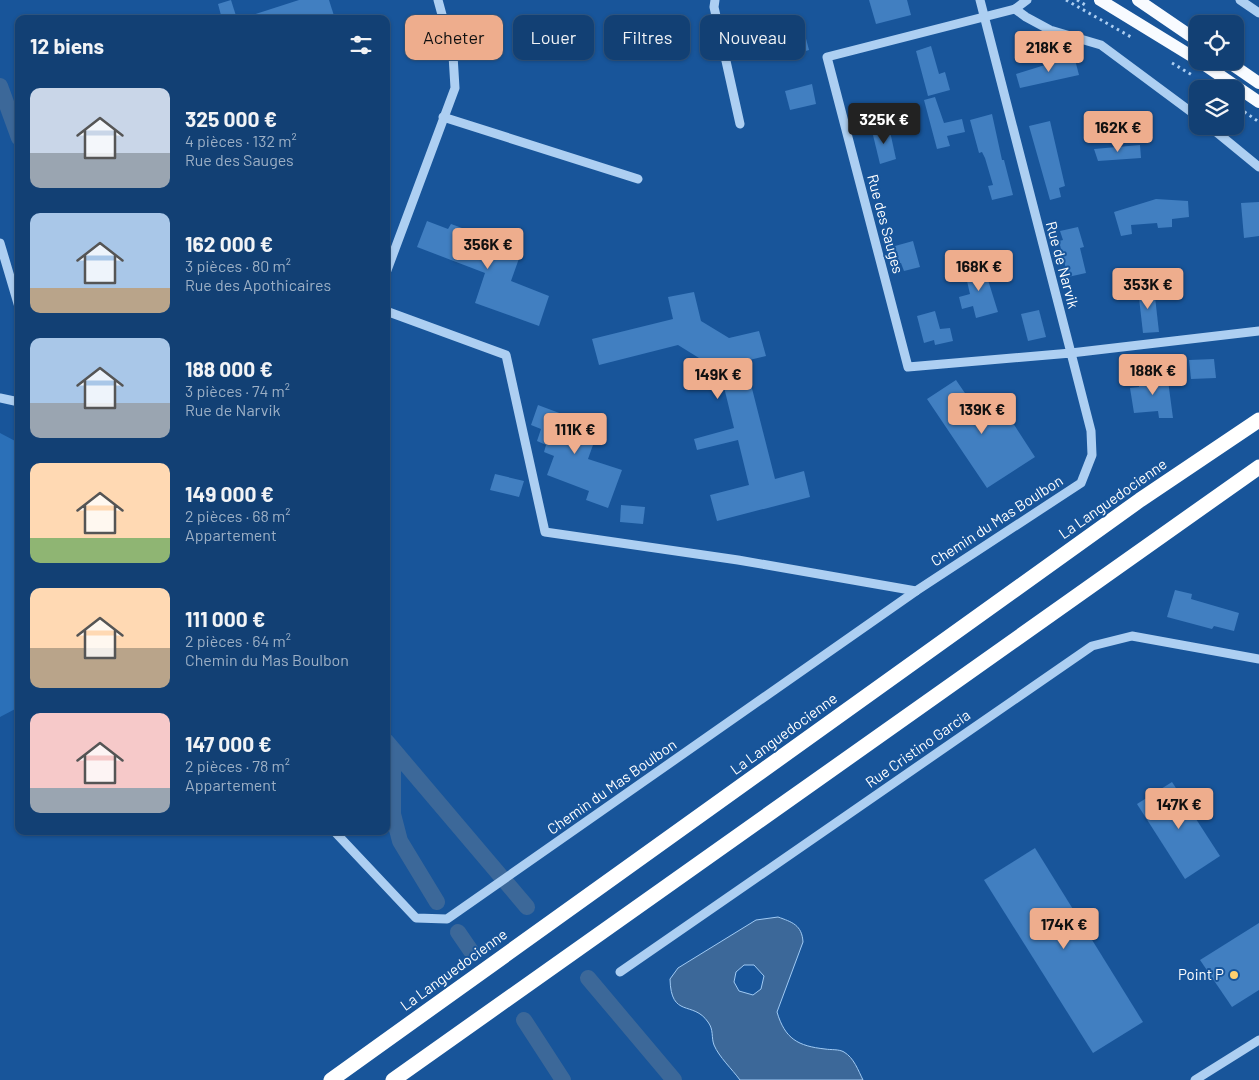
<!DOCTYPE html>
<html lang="fr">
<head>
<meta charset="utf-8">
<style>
	:root { --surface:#124074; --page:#1f4b7c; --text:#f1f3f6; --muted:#9cafc5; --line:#315986; --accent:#eead8d }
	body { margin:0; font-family:Barlow,sans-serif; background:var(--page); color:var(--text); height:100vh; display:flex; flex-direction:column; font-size:19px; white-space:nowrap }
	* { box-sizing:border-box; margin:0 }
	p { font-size:16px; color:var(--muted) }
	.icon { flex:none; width:28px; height:28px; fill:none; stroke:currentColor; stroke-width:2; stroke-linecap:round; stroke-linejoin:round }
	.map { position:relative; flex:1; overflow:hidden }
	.drawer { position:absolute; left:15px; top:15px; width:375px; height:820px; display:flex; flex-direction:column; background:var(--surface); border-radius:10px; box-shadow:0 1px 4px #0004,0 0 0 1px var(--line) }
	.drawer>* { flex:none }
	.top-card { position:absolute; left:405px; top:15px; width:475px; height:45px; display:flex; gap:10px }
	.fabs { position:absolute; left:1189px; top:15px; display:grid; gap:10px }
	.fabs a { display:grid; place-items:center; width:55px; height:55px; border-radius:10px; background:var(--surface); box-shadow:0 1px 4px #0004,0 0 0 1px var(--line); font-size:25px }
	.price { position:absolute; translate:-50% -42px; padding:0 11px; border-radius:5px; background:var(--accent); color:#111; font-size:16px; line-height:32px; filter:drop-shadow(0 1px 2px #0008) }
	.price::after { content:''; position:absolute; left:50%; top:30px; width:15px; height:11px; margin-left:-8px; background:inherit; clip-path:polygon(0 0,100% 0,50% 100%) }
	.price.current { background:#222; color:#fff }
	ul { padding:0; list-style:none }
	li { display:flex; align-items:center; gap:15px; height:125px; padding:0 15px }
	li span { display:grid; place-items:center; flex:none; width:140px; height:100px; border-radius:10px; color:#555 }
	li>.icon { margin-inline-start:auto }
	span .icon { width:60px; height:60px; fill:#fffc; stroke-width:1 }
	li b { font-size:21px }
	h2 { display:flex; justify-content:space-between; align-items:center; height:60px; padding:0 15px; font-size:21px }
	.pill { padding:0 18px; border-radius:10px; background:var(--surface); box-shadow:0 1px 4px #0004,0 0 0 1px var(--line); font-size:18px; line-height:45px }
	.pill.current { background:var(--accent); color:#111 }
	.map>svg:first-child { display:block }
	.green { fill:#2b70b8 }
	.water { fill:#3c6899; stroke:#a0caf4; fill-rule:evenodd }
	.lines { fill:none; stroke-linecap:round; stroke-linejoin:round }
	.canal { stroke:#3c6899; stroke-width:16 }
	.building { fill:#417fc1 }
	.path { stroke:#adcff2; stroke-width:3; stroke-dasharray:2.5 4; stroke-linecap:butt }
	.minor { stroke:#adcff2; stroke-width:9 }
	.major { stroke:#f8fbff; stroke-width:12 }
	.highway { stroke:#fff; stroke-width:15 }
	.poi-dot { fill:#ffd06e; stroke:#18559a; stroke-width:2 }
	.labels { text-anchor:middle; stroke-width:4; stroke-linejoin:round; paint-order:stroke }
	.street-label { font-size:15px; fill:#fff; stroke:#18559a }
	.poi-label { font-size:15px; fill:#fff; stroke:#18559a; text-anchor:end }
</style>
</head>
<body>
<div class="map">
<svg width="1259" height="1080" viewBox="0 0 1259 1080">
	<rect width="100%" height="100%" fill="#18559a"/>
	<path class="green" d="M 0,433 L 19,443 L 19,707 L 0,717 Z"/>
	<path class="water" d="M 778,917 C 792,922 802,925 803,942 L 777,1012 C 785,1039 798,1046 825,1049 C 831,1050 839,1049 844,1052 C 854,1058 858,1070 863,1080 L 740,1080 C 732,1069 719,1057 714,1045 C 711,1037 714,1030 708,1022 C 693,1000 671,1019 670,979 L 678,968 L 756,920 ZM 744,965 L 754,965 L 764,976 L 761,989 L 753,995 L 739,991 L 734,982 L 736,972 Z"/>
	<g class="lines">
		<g class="canal">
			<path d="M 0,86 L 19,138"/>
			<path d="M 386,741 L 527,907"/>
			<path d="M 393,750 L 393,814 L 400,841 L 437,902"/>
			<path d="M 458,932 L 471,951"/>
			<path d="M 588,978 L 674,1080"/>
			<path d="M 524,1020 L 563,1080"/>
		</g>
	</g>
	<g class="building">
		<path d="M 231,0 L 237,19 L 222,19 L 218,4 Z"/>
		<path d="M 299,0 L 329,0 L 335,19 L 249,19 L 249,16 Z"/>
		<path d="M 869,0 L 907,0 L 911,15 L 876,24 Z"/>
		<path d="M 800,16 L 809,50 L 789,56 L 782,21 Z"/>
		<path d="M 931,46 L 939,74 L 945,72 L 950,90 L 928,96 L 916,51 Z"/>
		<path d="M 1074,56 L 1079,75 L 1020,88 L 1016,74 Z"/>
		<path d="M 812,84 L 816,104 L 790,110 L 785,91 Z"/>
		<path d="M 935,97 L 944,123 L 962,119 L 965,132 L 947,136 L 950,146 L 937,149 L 924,100 Z"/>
		<path d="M 992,114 L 1002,160 L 1004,160 L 1013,195 L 992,200 L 988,186 L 993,185 L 985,158 L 982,152 L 979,153 L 970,120 Z"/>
		<path d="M 1050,121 L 1065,186 L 1059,188 L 1061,197 L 1050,200 L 1029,126 Z"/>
		<path d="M 889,127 L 896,159 L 880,164 L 872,131 Z"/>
		<path d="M 1140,145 L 1141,158 L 1098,161 L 1094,149 Z"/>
		<path d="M 1156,199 L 1188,201 L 1189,217 L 1172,219 L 1172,227 L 1158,228 L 1157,223 L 1131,225 L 1132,234 L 1121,236 L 1114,212 Z"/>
		<path d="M 1259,202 L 1259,236 L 1244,238 L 1241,203 Z"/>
		<path d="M 427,221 L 448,229 L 451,224 L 522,250 L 511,281 L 549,296 L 539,326 L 475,303 L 485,273 L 417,247 Z"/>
		<path d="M 1078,227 L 1084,247 L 1080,248 L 1086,273 L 1068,277 L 1059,241 L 1063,240 L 1060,231 Z"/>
		<path d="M 913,241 L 920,267 L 904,271 L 901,263 L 899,263 L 895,246 Z"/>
		<path d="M 983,264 L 998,312 L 976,318 L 973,306 L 962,309 L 959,297 L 970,294 L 964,268 Z"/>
		<path d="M 1154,288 L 1159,332 L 1143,333 L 1138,289 Z"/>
		<path d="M 694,292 L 701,321 L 729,338 L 759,331 L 766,356 L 745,361 L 775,479 L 804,471 L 810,497 L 717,521 L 710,495 L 749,485 L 738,440 L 697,450 L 694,439 L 734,428 L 720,371 L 678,345 L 599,365 L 592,339 L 673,319 L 668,297 Z"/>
		<path d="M 1039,310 L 1046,337 L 1028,341 L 1021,314 Z"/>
		<path d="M 935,311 L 940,329 L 950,328 L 953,341 L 935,345 L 934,340 L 924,343 L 917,316 Z"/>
		<path d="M 1214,359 L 1216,378 L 1191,379 L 1189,360 Z"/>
		<path d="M 1167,373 L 1173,418 L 1159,418 L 1158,411 L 1134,413 L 1130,388 L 1139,387 L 1138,376 Z"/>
		<path d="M 956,380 L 982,418 L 1002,406 L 1035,457 L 987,488 L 927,399 Z"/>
		<path d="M 538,405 L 599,428 L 588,459 L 622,470 L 608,508 L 586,500 L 589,491 L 547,475 L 554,456 L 544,452 L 546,445 L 537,441 L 541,429 L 531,425 Z"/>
		<path d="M 495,474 L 524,481 L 519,497 L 490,490 Z"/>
		<path d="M 621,505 L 645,507 L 643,524 L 620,522 Z"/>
		<path d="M 1175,590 L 1192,594 L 1191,599 L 1239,613 L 1234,631 L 1214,626 L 1212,629 L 1167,617 Z"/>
		<path d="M 1172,782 L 1220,856 L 1185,879 L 1137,804 Z"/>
		<path d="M 1035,848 L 1143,1022 L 1093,1053 L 984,880 Z"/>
		<path d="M 1259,923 L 1259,990 L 1232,1007 L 1200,960 Z"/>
	</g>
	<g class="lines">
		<g class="path">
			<path d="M 1066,0 L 1131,37"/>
			<path d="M 1077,0 L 1087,6"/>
			<path d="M 1172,63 L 1192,75"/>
			<path d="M 1239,108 L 1259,122"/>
		</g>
		<g class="minor">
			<path d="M 715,0 L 714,7 L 740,124"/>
			<path d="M 980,0 L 1071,353 L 1259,331"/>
			<path d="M 1240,0 L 1259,13"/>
			<path d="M 1015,9 L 1026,17 L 1050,30 L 1101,45 L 1198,117"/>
			<path d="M 443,117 L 638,179"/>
			<path d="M 1209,126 L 1259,167"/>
			<path d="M 0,243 L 19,307"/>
			<path d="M 386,273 L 455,88 L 453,55 L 438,0"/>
			<path d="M 386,311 L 506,355 L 545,532 L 738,560 L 916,591"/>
			<path d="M 0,398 L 19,402"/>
			<path d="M 334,831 L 416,918 L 447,919 L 916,591 L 1081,483 L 1092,455 L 1091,431 L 1071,353 L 908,367 L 827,57 L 1015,9 L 1027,0"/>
			<path d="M 620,972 L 1092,646 L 1132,636 L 1259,659"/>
			<path d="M 1195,1080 L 1259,1040"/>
		</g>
		<g class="major">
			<path d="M 1100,0 L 1198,60"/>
			<path d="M 1138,0 L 1198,41"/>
			<path d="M 1199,61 L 1259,102"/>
			<path d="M 1227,61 L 1259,83"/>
		</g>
		<g class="highway">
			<path d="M 331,1080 L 1140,500 L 1259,420"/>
			<path d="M 393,1080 L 1259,467"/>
		</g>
	</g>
	<circle class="poi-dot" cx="1234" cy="975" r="5"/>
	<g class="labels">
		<g class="street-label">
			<text transform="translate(885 224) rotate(75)" y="5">Rue des Sauges</text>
			<text transform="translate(1062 265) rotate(75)" y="5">Rue de Narvik</text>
			<text transform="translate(1113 499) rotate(-35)" y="5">La Languedocienne</text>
			<text transform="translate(997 521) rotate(-33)" y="5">Chemin du Mas Boulbon</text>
			<text transform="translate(784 734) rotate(-36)" y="5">La Languedocienne</text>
			<text transform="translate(918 749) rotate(-35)" y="5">Rue Cristino Garcia</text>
			<text transform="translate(612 787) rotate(-35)" y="5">Chemin du Mas Boulbon</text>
			<text transform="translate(454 970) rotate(-36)" y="5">La Languedocienne</text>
		</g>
		<g class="poi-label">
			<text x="1224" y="980">Point P</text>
		</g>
	</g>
</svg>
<div class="fabs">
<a><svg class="icon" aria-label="locate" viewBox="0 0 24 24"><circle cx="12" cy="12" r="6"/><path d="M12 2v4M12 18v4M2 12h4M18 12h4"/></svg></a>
<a><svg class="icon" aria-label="layers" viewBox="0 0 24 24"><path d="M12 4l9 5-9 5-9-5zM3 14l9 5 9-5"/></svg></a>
</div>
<b class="price" style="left:1049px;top:73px">218K €</b>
<b class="price current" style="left:884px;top:145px">325K €</b>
<b class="price" style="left:1118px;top:153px">162K €</b>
<b class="price" style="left:488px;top:270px">356K €</b>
<b class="price" style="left:979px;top:292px">168K €</b>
<b class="price" style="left:1148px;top:310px">353K €</b>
<b class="price" style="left:1153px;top:396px">188K €</b>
<b class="price" style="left:718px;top:400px">149K €</b>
<b class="price" style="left:982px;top:435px">139K €</b>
<b class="price" style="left:575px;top:455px">111K €</b>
<b class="price" style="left:1179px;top:830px">147K €</b>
<b class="price" style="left:1064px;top:950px">174K €</b>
<div class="top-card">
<a class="pill current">Acheter</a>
<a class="pill">Louer</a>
<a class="pill">Filtres</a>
<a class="pill">Nouveau</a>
</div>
<section class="drawer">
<h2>12 biens<svg class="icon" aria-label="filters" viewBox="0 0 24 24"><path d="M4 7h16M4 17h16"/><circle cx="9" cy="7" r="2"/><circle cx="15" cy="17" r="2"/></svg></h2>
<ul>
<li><span style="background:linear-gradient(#c9d6e8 65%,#9aa5b1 0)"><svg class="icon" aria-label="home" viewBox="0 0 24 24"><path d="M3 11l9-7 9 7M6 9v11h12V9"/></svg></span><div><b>325 000 €</b><p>4 pièces · 132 m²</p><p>Rue des Sauges</p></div></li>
<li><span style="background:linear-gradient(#a9c7e8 75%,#b9a48a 0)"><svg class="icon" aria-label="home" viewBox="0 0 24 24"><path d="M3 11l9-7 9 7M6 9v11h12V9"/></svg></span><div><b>162 000 €</b><p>3 pièces · 80 m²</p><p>Rue des Apothicaires</p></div></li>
<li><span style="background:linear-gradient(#a9c7e8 65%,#9aa5b1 0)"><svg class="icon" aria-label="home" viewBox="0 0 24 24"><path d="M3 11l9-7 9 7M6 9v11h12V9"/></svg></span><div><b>188 000 €</b><p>3 pièces · 74 m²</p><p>Rue de Narvik</p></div></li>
<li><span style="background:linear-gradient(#ffd9b3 75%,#8fb573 0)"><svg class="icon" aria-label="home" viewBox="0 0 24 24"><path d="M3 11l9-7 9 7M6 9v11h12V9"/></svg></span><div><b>149 000 €</b><p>2 pièces · 68 m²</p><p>Appartement</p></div></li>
<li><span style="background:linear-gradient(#ffd9b3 60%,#b9a48a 0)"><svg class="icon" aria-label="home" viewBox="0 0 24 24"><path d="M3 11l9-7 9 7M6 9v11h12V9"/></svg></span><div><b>111 000 €</b><p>2 pièces · 64 m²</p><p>Chemin du Mas Boulbon</p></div></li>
<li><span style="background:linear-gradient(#f6c9c9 75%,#9aa5b1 0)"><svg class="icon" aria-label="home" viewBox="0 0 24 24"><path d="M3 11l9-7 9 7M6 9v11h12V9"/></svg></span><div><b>147 000 €</b><p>2 pièces · 78 m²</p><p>Appartement</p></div></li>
</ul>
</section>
</div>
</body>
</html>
